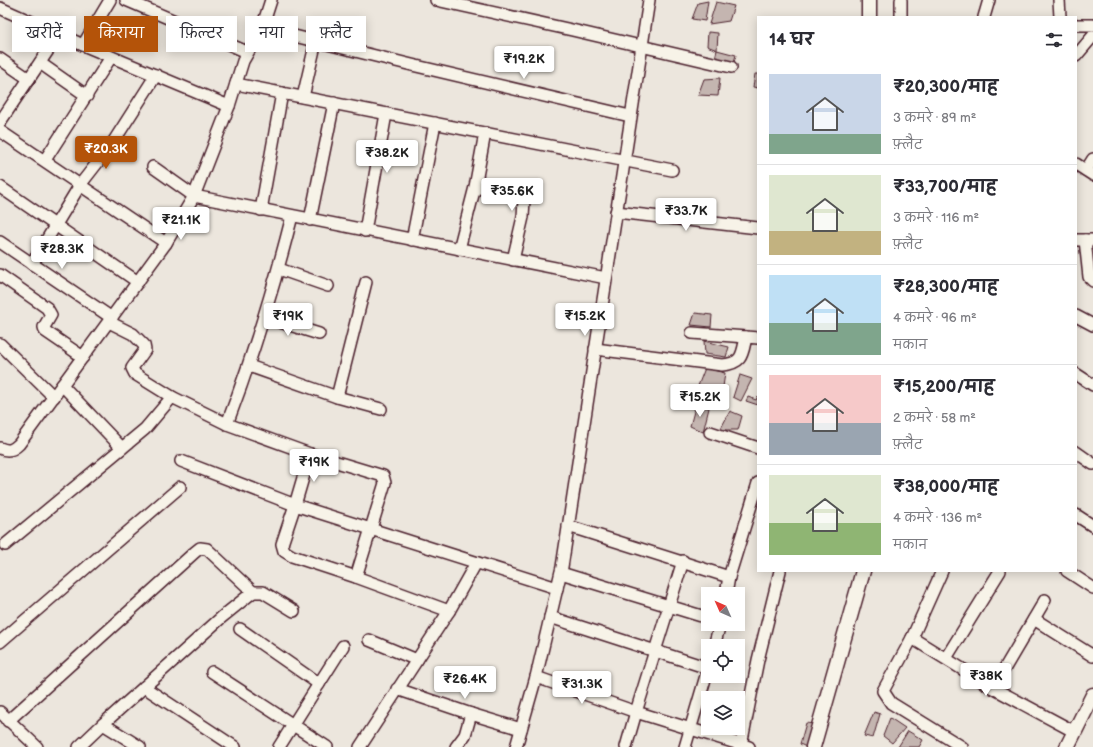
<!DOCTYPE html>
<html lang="hi">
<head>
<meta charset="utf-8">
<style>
	:root { --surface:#fff; --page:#f2f2f3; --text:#2b2b33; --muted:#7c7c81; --line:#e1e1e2; --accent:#b45309 }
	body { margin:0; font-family:"Balsamiq Sans","Playpen Sans Deva",sans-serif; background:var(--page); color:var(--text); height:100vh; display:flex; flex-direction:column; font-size:15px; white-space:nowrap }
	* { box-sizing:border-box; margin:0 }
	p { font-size:13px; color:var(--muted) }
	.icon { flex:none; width:22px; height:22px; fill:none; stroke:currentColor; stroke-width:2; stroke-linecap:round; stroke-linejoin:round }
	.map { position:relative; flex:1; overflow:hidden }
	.sheet { position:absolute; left:757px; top:16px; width:320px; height:556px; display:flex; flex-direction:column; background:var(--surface); border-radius:0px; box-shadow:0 2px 10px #0003 }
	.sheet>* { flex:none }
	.guide { position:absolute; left:12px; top:16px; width:380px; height:36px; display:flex; gap:8px }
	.needle { width:26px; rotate:315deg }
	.buttons { position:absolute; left:701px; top:587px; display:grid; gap:8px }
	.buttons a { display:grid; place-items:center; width:44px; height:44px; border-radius:0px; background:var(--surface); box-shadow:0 2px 10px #0003; font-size:20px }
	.price { position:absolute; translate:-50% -34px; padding:0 9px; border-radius:4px; background:#fff; color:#222; font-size:13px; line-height:26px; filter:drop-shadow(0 1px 2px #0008) }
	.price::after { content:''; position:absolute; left:50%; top:24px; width:12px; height:9px; margin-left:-6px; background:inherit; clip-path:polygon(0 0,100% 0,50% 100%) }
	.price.selected { background:var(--accent); color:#fff }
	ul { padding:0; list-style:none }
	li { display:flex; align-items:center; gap:12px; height:100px; padding:0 12px }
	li+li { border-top:1px solid var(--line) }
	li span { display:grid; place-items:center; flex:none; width:112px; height:80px; border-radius:0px; color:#555 }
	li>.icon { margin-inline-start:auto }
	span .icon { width:48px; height:48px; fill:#fffc; stroke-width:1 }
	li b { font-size:17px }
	h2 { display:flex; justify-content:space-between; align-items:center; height:48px; padding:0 12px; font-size:17px }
	.tag { padding:0 14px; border-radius:0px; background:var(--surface); box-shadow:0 2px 10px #0003; font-size:14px; line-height:36px }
	.tag.selected { background:var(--accent); color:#fff }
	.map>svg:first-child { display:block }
	.building { fill:#c4b5b0; stroke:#4a1f2b }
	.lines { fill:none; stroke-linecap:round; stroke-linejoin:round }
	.minor-casing { stroke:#4a1f2b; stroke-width:14 }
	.tertiary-casing { stroke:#4a1f2b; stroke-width:17 }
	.minor { stroke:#f7f3e8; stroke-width:11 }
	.tertiary { stroke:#f7f3e8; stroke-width:14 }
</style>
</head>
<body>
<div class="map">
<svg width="1093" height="747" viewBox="0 0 1093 747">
	<rect width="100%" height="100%" fill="#ece6dd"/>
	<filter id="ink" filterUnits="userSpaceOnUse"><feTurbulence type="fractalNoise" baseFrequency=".025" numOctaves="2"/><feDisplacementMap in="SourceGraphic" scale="8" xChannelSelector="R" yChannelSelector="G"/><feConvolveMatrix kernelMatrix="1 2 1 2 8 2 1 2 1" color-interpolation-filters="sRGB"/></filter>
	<g filter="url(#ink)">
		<g class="building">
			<path d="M 708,1 L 705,21 L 692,19 L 698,3 Z"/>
			<path d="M 716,2 L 734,6 L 729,21 L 709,24 Z"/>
			<path d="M 708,32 L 718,33 L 717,50 L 707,46 Z"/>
			<path d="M 717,50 L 736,55 L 734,62 L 715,58 Z"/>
			<path d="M 755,74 L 758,74 L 758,88 L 753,87 Z"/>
			<path d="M 720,78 L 718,96 L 698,95 L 704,79 Z"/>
			<path d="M 695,313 L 712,315 L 711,327 L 691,325 Z"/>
			<path d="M 704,341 L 729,347 L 726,357 L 705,354 Z"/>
			<path d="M 705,368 L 725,373 L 723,387 L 698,386 Z"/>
			<path d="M 740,375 L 752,379 L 741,401 L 733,397 Z"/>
			<path d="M 758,396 L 758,405 L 746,401 L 748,397 L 756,400 Z"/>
			<path d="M 696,404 L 709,408 L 703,432 L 690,426 Z"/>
			<path d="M 730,411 L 742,416 L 738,430 L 720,430 Z"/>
			<path d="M 874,712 L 880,714 L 873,738 L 864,736 Z"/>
			<path d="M 890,718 L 905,728 L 892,743 L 883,736 Z"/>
			<path d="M 806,723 L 815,724 L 806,747 L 800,744 Z"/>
			<path d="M 908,731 L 923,740 L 919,747 L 898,747 Z"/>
		</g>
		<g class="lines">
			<g class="minor-casing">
				<g id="minor">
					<path d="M 126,0 L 247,52"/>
					<path d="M 436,0 L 572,30 L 731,67"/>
					<path d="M 1059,0 L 1060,17"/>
					<path d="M 0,8 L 83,45 L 229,106"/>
					<path d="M 901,17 L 901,0"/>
					<path d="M 984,17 L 989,0"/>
					<path d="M 1076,25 L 1093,25"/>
					<path d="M 262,28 L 412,65 L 630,116"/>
					<path d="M 83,45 L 110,0"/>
					<path d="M 1076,56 L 1093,36"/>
					<path d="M 0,59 L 29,79"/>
					<path d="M 40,63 L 87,96"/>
					<path d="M 156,75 L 112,144 L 80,185 L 166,243"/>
					<path d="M 236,84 L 672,170"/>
					<path d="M 303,97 L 316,41"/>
					<path d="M 0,122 L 59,34"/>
					<path d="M 0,131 L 80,185 L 32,264"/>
					<path d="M 45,160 L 111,57"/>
					<path d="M 1076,164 L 1093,175"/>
					<path d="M 153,167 L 194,196 L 606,278"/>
					<path d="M 1086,170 L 1093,159"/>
					<path d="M 0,187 L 138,282"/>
					<path d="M 475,187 L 519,196 L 524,199 L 523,217 L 513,260"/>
					<path d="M 261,210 L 282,93"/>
					<path d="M 616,212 L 758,228"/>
					<path d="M 310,220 L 334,103"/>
					<path d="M 365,231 L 386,114"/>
					<path d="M 412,240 L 435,123"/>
					<path d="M 1076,240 L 1093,240"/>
					<path d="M 1085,240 L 1089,277 L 1093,281"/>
					<path d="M 0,242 L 112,318"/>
					<path d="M 459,249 L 475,187 L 485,133"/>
					<path d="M 279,269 L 328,286"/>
					<path d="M 0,275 L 47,308 L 51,315 L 44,327 L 45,331 L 83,357"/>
					<path d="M 1076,316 L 1093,325"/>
					<path d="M 264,317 L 319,334"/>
					<path d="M 109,322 L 133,334 L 144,345 L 145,350 L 132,368 L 135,374 L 172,397"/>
					<path d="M 692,333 L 746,337"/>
					<path d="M 0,344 L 54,397"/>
					<path d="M 595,349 L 722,365 C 743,363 742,355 746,337 L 758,338"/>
					<path d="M 249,366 L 337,397 L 381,409"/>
					<path d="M 1076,374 L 1093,385"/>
					<path d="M 62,385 L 122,448"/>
					<path d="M 337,397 L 366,282"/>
					<path d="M 227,424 C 253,356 274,287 292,216"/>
					<path d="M 710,432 L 758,448"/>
					<path d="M 0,448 C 8,452 13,450 19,444 L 166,243 L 194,196 L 229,106 L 243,61 L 262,28 L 271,0"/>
					<path d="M 1076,452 L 1093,464"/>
					<path d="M 181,461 L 295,505 L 310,454"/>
					<path d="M 1076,515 L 1093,526"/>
					<path d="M 568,526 L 729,577"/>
					<path d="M 5,545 L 145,429 L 172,397 L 227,424 L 310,454 L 383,476 L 385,483 L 356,577 L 449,611 L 360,747"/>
					<path d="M 942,571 L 912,638 L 883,691 L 891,703 L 962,747"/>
					<path d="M 1067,571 L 1093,588"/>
					<path d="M 561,573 L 708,618"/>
					<path d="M 356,577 L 292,556 L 284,551 L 282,544 L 295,505 L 557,588"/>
					<path d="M 253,592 L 263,592 L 294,611"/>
					<path d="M 726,594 L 729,577 L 758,483"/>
					<path d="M 449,611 L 476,563"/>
					<path d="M 550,617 L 708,668"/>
					<path d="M 1034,619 L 1093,656"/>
					<path d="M 240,629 L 319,684"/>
					<path d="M 912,638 L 993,688 L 1075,732"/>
					<path d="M 369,640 L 417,660"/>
					<path d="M 0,642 L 180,487"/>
					<path d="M 714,646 L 720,624"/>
					<path d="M 946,658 L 1000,571"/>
					<path d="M 212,672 L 327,747"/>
					<path d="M 536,677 L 636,712 L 683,561"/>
					<path d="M 144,687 L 235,747"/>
					<path d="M 993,688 L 1045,600"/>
					<path d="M 397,689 L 471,714 L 465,735 L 456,747"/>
					<path d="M 0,712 L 37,747"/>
					<path d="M 471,714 L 521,729"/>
					<path d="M 8,721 L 195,552 L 200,548 L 207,549 L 253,592 L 222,617 L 103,724"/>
					<path d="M 741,745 L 758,660 L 780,571"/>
					<path d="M 79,747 L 103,724 L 140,747"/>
					<path d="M 279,747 L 343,646"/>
					<path d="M 516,747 L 536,677 L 562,567 L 649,0"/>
					<path d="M 626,747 L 636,712 L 749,747"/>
					<path d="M 685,747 L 708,669"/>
				</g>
			</g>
			<g class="tertiary-casing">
				<g id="tertiary">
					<path d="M 869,17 L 869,0"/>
					<path d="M 813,747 L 863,571"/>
					<path d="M 1067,747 L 1093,695"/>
				</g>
			</g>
			<use href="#minor" class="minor"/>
			<use href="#tertiary" class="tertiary"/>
		</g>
	</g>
</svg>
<div class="buttons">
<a><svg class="needle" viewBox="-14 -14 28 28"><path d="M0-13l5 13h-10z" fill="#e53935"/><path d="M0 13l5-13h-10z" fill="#7c7c81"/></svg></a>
<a><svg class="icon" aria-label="locate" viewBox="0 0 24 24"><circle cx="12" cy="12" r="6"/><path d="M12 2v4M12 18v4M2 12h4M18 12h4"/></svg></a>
<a><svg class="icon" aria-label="layers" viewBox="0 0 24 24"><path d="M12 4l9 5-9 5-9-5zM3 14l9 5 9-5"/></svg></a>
</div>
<b class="price" style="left:524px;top:80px">₹19.2K</b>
<b class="price selected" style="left:106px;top:170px">₹20.3K</b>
<b class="price" style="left:387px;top:174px">₹38.2K</b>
<b class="price" style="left:512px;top:212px">₹35.6K</b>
<b class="price" style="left:686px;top:232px">₹33.7K</b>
<b class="price" style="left:181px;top:241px">₹21.1K</b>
<b class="price" style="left:62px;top:270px">₹28.3K</b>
<b class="price" style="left:288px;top:337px">₹19K</b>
<b class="price" style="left:585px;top:337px">₹15.2K</b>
<b class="price" style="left:700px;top:418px">₹15.2K</b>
<b class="price" style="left:314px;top:483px">₹19K</b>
<b class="price" style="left:986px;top:697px">₹38K</b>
<b class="price" style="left:465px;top:700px">₹26.4K</b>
<b class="price" style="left:582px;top:705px">₹31.3K</b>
<div class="guide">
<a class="tag">खरीदें</a>
<a class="tag selected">किराया</a>
<a class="tag">फ़िल्टर</a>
<a class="tag">नया</a>
<a class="tag">फ़्लैट</a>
</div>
<section class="sheet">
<h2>14 घर<svg class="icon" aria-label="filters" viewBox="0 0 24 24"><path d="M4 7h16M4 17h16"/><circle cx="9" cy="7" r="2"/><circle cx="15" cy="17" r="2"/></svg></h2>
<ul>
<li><span style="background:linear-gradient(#c9d6e8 75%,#7fa58c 0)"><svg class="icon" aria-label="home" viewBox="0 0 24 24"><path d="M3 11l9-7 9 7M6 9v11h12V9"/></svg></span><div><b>₹20,300/माह</b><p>3 कमरे · 89 m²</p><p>फ़्लैट</p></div></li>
<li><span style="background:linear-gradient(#dfe7d0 70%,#c2b280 0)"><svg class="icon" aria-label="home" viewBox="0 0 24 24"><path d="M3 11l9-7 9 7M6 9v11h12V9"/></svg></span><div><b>₹33,700/माह</b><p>3 कमरे · 116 m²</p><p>फ़्लैट</p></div></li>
<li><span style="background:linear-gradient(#bfe0f5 60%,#7fa58c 0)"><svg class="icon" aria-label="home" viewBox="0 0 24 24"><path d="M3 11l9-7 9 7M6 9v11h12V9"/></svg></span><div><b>₹28,300/माह</b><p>4 कमरे · 96 m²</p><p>मकान</p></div></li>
<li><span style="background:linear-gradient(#f6c9c9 60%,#9aa5b1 0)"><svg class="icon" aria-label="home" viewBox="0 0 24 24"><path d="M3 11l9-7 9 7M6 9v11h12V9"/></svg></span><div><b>₹15,200/माह</b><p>2 कमरे · 58 m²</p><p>फ़्लैट</p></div></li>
<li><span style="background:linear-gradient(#dfe7d0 60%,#8fb573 0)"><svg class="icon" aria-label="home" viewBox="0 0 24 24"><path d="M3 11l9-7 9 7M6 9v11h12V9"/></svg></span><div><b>₹38,000/माह</b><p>4 कमरे · 136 m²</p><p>मकान</p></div></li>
</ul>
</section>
</div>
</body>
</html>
